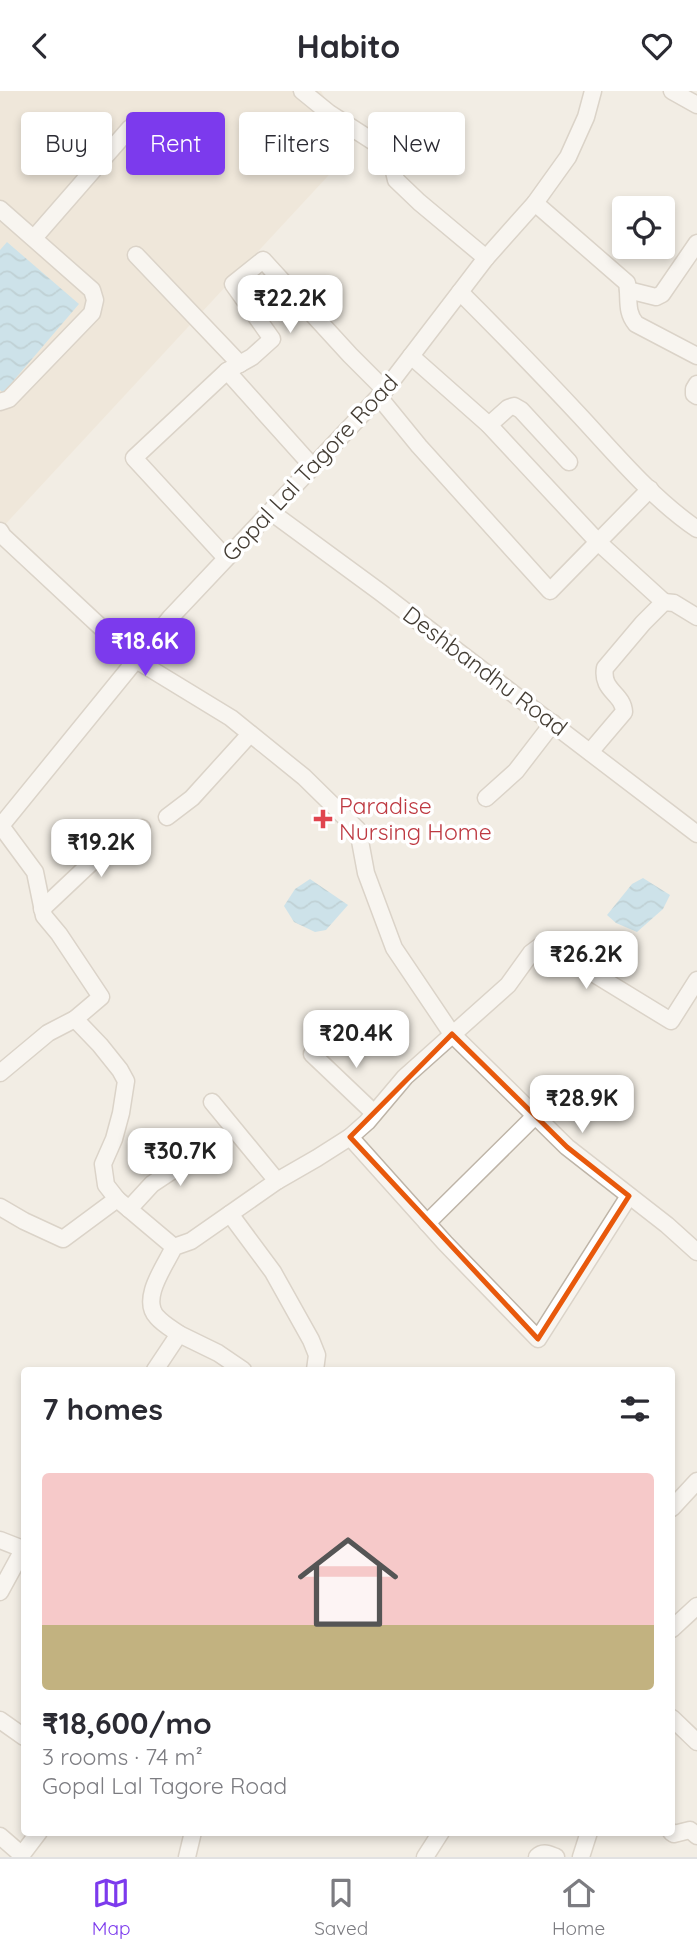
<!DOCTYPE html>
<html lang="en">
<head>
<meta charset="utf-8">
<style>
	:root { --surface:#fff; --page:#f2f2f3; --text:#2b2b33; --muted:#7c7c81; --line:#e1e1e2; --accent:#7c3aed }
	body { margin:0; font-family:Quicksand,sans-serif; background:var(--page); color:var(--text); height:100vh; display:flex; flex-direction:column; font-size:26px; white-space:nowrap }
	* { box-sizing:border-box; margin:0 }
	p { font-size:23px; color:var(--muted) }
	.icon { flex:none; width:38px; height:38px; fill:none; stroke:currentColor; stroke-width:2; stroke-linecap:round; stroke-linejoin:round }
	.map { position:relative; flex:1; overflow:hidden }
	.details { position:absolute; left:21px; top:1276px; width:654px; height:469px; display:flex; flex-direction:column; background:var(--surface); border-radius:7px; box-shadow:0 4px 10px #0003 }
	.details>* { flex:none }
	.guide { position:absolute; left:21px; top:21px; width:656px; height:63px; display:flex; gap:14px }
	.controls { position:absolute; left:612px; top:105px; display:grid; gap:14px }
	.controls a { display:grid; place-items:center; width:63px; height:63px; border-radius:7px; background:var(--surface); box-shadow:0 4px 10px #0003; font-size:35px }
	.price { position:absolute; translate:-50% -60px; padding:0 16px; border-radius:14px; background:#fff; color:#222; font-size:23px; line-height:46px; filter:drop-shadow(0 2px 4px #0008) }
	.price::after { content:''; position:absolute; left:50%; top:42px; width:21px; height:16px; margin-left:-10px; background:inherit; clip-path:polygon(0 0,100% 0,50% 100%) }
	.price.current { background:var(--accent); color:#fff }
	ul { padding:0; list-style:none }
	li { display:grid; align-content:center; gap:14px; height:371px; padding:0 21px }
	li+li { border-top:2px solid var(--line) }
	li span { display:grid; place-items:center; height:217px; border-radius:7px; color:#555 }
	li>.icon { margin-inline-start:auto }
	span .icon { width:126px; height:126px; fill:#fffc; stroke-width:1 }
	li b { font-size:30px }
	h2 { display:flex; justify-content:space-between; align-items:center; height:84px; padding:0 21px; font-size:30px }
	.chip { padding:0 24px; border-radius:7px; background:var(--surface); box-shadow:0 4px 10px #0003; font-size:24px; line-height:63px }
	.chip.current { background:var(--accent); color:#fff }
	header { display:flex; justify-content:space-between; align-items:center; height:91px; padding:0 21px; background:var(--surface); font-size:32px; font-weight:700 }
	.menu { display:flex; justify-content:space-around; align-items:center; height:98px; border-top:2px solid var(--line); background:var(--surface); font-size:19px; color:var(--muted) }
	.menu a { display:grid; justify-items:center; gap:4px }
	.menu .current { color:var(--accent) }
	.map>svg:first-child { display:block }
	.education { fill:#ece1ce }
	.water { fill:url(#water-waves) }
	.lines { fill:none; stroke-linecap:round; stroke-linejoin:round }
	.minor-casing { stroke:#beb4a7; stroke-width:19 }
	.minor { stroke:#fff; stroke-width:16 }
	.marked { fill:none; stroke:#e8590c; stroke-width:5; stroke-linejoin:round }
	.health-dot { fill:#e0444e; stroke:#fff; stroke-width:2.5 }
	.labels { text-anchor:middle; stroke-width:7; stroke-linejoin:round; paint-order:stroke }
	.street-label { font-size:23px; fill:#443d34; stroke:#fff }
	.health-label { font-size:23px; fill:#be3a42; stroke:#fff; text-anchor:start }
</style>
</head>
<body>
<header><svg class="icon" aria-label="back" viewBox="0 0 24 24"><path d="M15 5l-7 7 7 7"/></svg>Habito<svg class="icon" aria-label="heart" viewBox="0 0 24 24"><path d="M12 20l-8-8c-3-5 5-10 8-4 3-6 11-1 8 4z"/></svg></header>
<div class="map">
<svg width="697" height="1766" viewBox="0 0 697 1766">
	<defs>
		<pattern id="water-waves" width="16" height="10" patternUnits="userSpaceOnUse" patternTransform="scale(1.75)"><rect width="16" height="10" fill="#9fd6f0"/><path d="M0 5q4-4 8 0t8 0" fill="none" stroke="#83afc3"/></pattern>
	</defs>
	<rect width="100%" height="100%" fill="#f2ede4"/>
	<path class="education" d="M 0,0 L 321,0 L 353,58 L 0,439 Z"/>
	<g class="water">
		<path d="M 7,151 L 79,213 L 3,302 L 0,299 L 0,159 Z"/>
		<path d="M 643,787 L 670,804 L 663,818 L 637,841 L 616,832 L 607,824 L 632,793 Z"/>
		<path d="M 310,788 L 348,814 L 326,839 L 315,841 L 294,831 L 284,815 L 295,798 Z"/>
	</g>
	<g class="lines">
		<g class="minor-casing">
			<g id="minor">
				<path d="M 302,0 L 329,22 L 377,53 L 391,68 L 396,89 L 419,111 L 486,167"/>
				<path d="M 672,0 L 697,14"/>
				<path d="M 535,112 L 627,192 C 630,207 625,220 636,233 L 697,265"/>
				<path d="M 0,118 L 92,199 L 95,209 L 92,222 L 9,308 L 0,311"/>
				<path d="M 34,147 L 130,37"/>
				<path d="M 136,164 L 240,273"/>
				<path d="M 628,199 L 656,206 L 662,203 L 697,152"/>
				<path d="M 460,201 C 501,242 541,283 581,326 C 617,365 653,408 697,438"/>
				<path d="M 411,265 L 489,334 L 598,451 L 650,398"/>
				<path d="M 227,280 L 252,266 L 272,248 L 233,193 L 263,169 L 350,264 L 385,299"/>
				<path d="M 697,293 L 694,298 L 694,303 L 697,305"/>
				<path d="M 379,306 L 419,355 L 550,500 L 598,451 L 664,511"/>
				<path d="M 489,334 L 508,317 L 514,315 L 521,319 L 569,371"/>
				<path d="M 271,421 L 380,501 L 697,743"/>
				<path d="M 0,440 L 3,445 L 136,569 L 231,627 L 304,686 L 358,739 L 366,782 L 394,857 L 452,943 L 567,1056 L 667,1134 L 697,1161"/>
				<path d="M 226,467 L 134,367 L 227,280 L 313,376"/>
				<path d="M 590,661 L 624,621 C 623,602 601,600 605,577 L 643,532 L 664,511 L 674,512 L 697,526"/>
				<path d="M 486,707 L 516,680 L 553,632"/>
				<path d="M 167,726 L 192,707 L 250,643"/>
				<path d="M 0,736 L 170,527 L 385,299 L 486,167 L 535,112 L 568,66 L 586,26 L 593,0"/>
				<path d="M 42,818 L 94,769 L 142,737"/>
				<path d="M 75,928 L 100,954 L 120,979 L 126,990 L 121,1022 L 114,1048 L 103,1073 L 106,1094 L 117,1108"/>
				<path d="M 312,963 L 374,1022"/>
				<path d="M 0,982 L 48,942 L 75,928 L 101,906 L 59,843 L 44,825 L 35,781 L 1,735"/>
				<path d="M 212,1011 L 277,1090"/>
				<path d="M 350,1046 L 445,1152 L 538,1248 L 629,1105"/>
				<path d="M 0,1116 L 24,1130 L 63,1148 L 117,1108 L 174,1156"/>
				<path d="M 129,1118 L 152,1093 L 188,1069 L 218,1057"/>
				<path d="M 230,1123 L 273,1181 L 311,1249 L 317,1264 L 315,1279"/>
				<path d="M 427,1132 L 535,1025"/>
				<path d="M 179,1243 L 218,1262 L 243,1279"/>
				<path d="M 155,1279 L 179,1243 C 172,1238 163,1233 157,1226 C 140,1208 165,1175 174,1156 L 191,1150 L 277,1090 L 317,1067 L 350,1046 L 367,1031 L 405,986 L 508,894 L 531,862 L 539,856 L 547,854 L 671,930 L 697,889"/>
				<path d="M 672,1417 L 697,1390"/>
				<path d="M 0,1449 L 23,1458"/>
				<path d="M 0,1501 L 24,1457"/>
				<path d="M 672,1538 L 697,1515"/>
				<path d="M 672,1627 L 697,1651"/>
				<path d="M 0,1629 L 24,1646"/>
				<path d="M 671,1741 L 674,1743 L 690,1739 L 697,1745"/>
				<path d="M 0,1745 L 22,1764"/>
				<path d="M 20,1766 L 39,1741"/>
				<path d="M 187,1766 L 193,1741"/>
				<path d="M 425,1766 L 441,1741"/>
				<path d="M 537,1766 C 543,1760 548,1763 556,1766"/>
				<path d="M 581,1766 L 589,1741"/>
			</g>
		</g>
		<use href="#minor" class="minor"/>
	</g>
	<path d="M0 0H697V1766H0ZM 452,943 L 567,1056 L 629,1105 L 538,1248 L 350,1046 Z" fill="#f2ede4" fill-opacity=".55" fill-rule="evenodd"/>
	<path class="marked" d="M 452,943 L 567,1056 L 629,1105 L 538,1248 L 350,1046 Z"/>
	<path class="health-dot" d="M319.5 717.5h7v7h7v7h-7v7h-7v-7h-7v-7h7z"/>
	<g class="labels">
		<g class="street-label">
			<text transform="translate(310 377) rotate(-47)" y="8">Gopal Lal Tagore Road</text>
			<text transform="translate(485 580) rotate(37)" y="8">Deshbandhu Road</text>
		</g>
		<g class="health-label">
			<text x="339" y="723">Paradise<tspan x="339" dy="26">Nursing Home</tspan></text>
		</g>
	</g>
</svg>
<div class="controls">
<a><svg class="icon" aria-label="locate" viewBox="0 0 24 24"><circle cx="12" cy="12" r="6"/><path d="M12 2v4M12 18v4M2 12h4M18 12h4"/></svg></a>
</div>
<b class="price" style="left:290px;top:244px">₹22.2K</b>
<b class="price current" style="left:145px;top:587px">₹18.6K</b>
<b class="price" style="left:101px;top:788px">₹19.2K</b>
<b class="price" style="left:586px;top:900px">₹26.2K</b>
<b class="price" style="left:356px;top:979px">₹20.4K</b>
<b class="price" style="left:582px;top:1044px">₹28.9K</b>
<b class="price" style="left:180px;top:1097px">₹30.7K</b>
<div class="guide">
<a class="chip">Buy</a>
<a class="chip current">Rent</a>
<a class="chip">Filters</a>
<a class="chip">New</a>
</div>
<section class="details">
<h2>7 homes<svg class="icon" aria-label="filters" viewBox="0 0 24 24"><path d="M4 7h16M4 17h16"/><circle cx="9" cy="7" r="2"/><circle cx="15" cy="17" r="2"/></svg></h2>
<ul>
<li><span style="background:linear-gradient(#f6c9c9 70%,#c2b280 0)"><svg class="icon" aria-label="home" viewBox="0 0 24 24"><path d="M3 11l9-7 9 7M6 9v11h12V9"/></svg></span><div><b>₹18,600/mo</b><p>3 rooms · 74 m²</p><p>Gopal Lal Tagore Road</p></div></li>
</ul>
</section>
</div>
<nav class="menu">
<a class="current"><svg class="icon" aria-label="map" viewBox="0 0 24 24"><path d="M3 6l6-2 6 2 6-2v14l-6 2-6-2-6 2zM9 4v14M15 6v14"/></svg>Map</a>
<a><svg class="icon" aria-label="saved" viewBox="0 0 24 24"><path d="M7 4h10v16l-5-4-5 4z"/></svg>Saved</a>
<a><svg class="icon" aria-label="home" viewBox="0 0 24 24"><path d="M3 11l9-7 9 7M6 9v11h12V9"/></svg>Home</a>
</nav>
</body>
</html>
